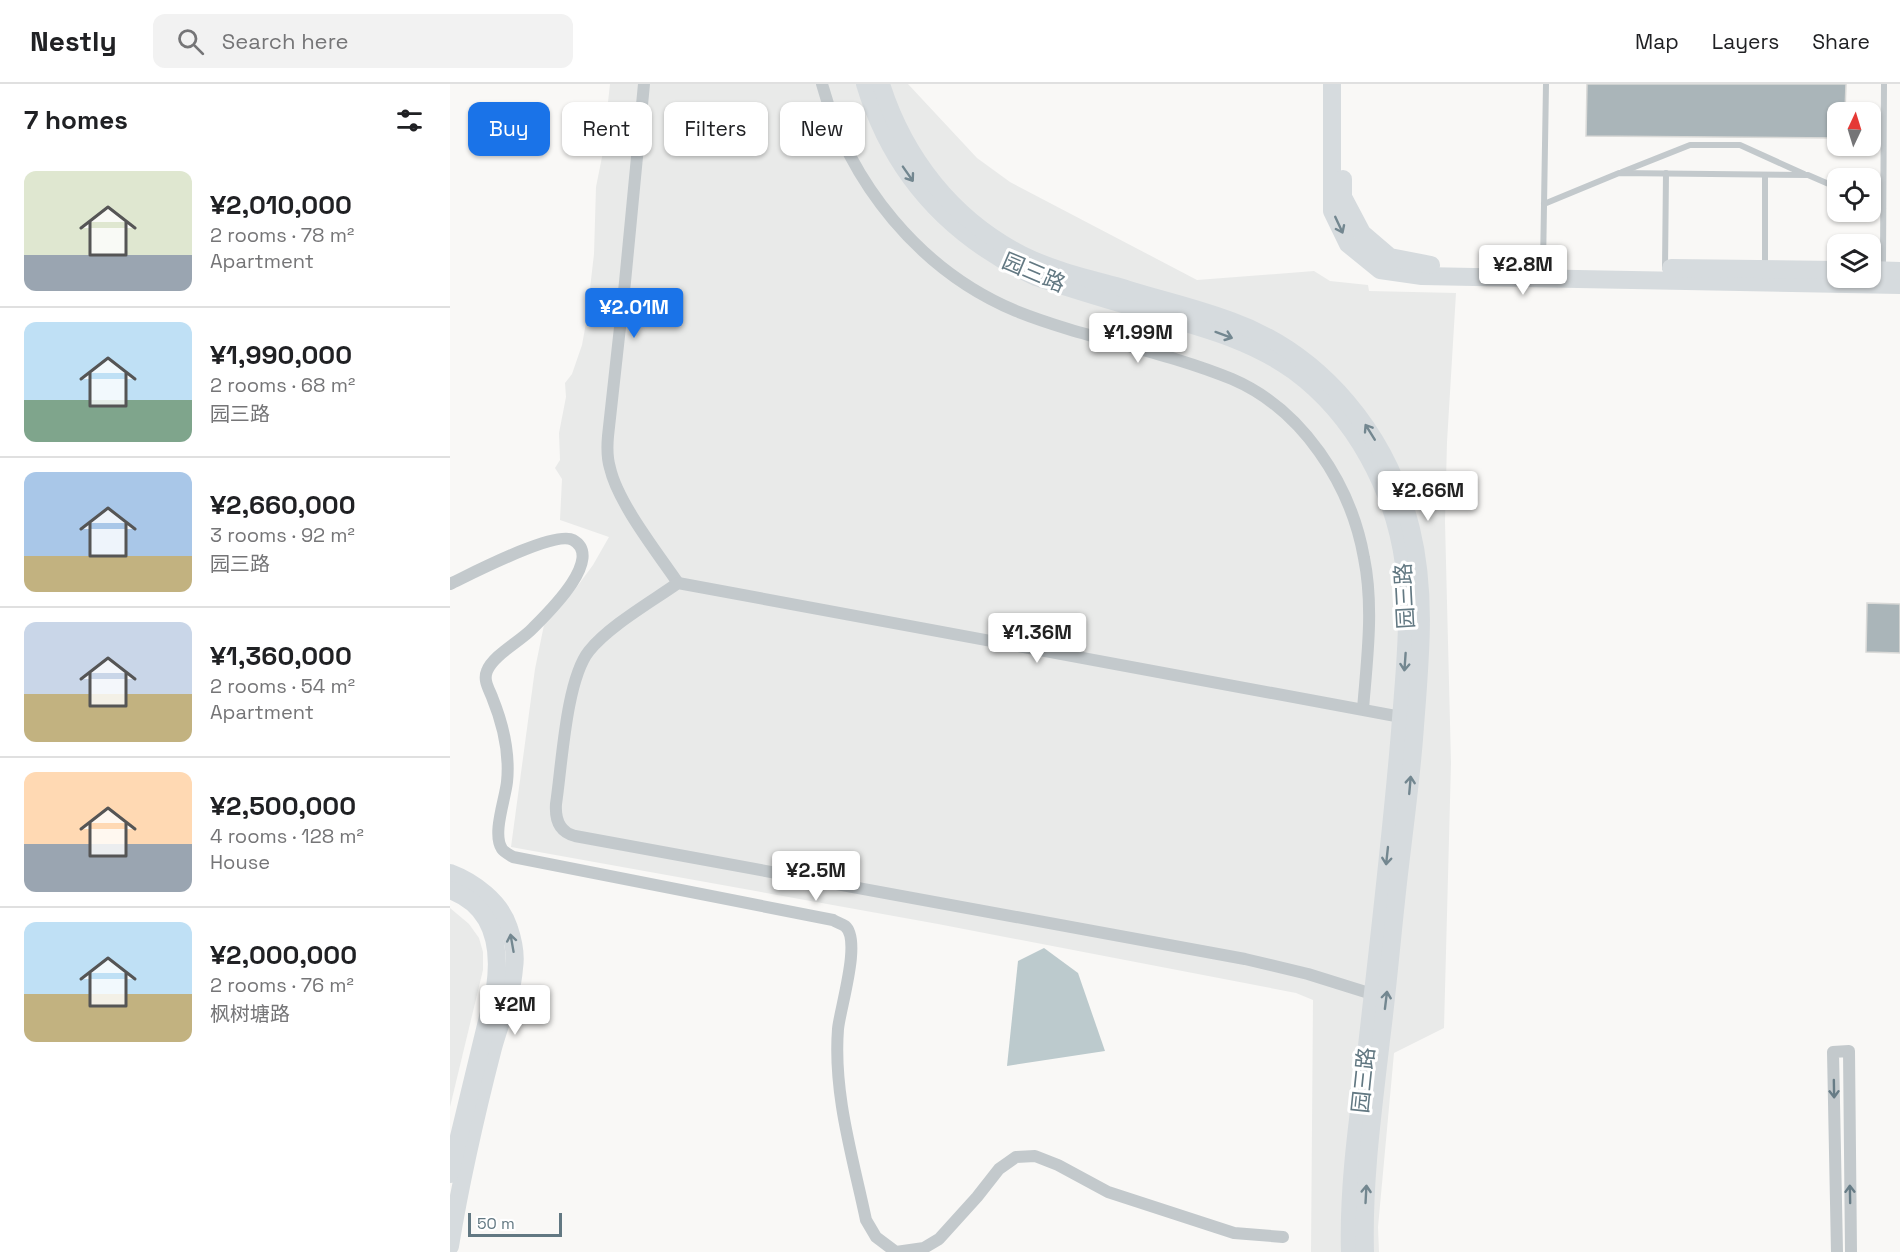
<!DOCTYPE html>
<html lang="en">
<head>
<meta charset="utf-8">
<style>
	:root { --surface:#fff; --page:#f2f2f2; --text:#202124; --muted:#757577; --line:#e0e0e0; --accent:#1a73e8 }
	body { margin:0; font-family:"Space Grotesk","Noto Sans SC",sans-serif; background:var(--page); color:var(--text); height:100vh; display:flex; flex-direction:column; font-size:22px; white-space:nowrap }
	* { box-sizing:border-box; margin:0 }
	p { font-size:20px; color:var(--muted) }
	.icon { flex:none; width:33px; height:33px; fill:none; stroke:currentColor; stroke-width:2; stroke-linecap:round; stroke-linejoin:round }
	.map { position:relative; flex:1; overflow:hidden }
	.panel { display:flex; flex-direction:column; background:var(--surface); width:450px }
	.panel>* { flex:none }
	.hud { position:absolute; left:18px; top:18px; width:570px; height:54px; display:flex; gap:12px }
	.needle { width:39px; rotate:4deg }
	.buttons { position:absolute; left:1377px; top:18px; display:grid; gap:12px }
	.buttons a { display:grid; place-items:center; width:54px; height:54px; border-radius:12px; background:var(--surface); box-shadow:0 2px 4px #0004; font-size:30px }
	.scale { position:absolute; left:18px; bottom:15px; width:94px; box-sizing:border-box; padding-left:6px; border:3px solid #627882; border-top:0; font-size:16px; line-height:21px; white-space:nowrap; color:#627882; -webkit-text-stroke:4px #fff; paint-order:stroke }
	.price { position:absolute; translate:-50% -51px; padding:0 14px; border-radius:6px; background:#fff; color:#222; font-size:20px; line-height:39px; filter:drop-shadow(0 2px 3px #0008) }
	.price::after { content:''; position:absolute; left:50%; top:36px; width:18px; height:14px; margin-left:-9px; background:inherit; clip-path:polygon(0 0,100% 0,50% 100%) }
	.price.on { background:var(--accent); color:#fff }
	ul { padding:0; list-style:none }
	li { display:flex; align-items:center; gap:18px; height:150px; padding:0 24px }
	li+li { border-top:2px solid var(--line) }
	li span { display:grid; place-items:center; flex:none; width:168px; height:120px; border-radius:12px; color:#555 }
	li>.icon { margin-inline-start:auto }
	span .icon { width:72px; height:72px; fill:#fffc; stroke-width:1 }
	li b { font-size:26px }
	h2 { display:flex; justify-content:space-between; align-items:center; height:72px; padding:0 24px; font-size:26px }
	.chip { padding:0 21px; border-radius:12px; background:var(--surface); box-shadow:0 2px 4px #0004; font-size:21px; line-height:54px }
	.chip.on { background:var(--accent); color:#fff }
	header { display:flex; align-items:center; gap:36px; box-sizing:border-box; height:84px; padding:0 30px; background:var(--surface); border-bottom:2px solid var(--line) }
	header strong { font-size:28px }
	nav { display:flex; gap:33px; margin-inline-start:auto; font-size:21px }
	.search { width:420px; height:54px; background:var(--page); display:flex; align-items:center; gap:15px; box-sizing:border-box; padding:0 21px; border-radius:12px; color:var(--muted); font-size:22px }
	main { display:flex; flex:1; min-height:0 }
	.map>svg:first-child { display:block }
	.built { fill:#e9eae9 }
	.water { fill:#bccacd }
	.building { fill:#aab5b9; stroke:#dadad8; stroke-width:1.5 }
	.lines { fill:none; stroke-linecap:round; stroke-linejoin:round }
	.lane { stroke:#c3c9cc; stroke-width:6 }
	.street { stroke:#c3c9cc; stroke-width:12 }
	.secondary { stroke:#d6dbde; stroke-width:18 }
	.oneway { stroke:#738790 }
	.oneway2 { stroke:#677c86 }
	.labels { text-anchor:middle; stroke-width:6; stroke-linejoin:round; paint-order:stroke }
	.street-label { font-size:22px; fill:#627882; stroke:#fff }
</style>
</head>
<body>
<header>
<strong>Nestly</strong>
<div class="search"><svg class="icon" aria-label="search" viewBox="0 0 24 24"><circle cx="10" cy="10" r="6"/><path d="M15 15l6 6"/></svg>Search here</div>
<nav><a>Map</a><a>Layers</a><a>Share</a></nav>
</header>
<main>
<section class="panel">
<h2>7 homes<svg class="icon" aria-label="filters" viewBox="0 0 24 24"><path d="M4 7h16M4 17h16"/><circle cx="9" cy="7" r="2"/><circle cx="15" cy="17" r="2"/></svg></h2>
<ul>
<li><span style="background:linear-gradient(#dfe7d0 70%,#9aa5b1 0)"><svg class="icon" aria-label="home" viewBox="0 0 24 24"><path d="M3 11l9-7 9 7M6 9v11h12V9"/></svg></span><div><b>¥2,010,000</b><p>2 rooms · 78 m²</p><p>Apartment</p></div></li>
<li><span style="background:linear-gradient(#bfe0f5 65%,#7fa58c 0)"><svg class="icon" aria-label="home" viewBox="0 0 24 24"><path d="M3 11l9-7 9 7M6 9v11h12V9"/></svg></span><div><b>¥1,990,000</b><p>2 rooms · 68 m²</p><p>园三路</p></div></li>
<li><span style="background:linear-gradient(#a9c7e8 70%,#c2b280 0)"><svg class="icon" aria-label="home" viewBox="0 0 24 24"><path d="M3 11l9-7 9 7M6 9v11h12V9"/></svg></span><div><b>¥2,660,000</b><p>3 rooms · 92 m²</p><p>园三路</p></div></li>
<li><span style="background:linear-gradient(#c9d6e8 60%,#c2b280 0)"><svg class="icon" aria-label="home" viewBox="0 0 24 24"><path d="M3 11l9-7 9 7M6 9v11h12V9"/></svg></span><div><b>¥1,360,000</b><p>2 rooms · 54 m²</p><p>Apartment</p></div></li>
<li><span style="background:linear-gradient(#ffd9b3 60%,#9aa5b1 0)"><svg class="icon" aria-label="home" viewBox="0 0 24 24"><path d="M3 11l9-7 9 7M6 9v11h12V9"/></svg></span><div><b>¥2,500,000</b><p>4 rooms · 128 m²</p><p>House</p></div></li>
<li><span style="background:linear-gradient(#bfe0f5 60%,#c2b280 0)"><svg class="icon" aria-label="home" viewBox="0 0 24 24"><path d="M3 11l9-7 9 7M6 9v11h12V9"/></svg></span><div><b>¥2,000,000</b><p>2 rooms · 76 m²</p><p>枫树塘路</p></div></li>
</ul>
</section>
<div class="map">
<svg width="1450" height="1168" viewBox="0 0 1450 1168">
	<rect width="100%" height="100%" fill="#f9f8f6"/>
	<g class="built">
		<path d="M 160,0 L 458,0 L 527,74 L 560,98 L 747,196 L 864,187 L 880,197 L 918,201 L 919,207 L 1006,209 L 997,358 L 995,438 L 1001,679 L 994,944 L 944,969 L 928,1143 L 929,1168 L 861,1168 L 863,916 L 846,909 L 488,840 L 61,763 L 85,585 L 95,536 L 123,508 L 143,481 L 159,453 L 110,436 L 112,395 L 105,384 L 110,376 L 109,349 L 116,313 L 115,299 L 122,290 L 132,261 L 136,239 L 144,170 L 146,103 L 152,73 Z"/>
		<path d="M 0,824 L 19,840 L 29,854 L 33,868 L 33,886 L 0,1023 Z"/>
	</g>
	<path class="water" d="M 594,864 L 628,889 L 655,967 L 557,982 L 568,877 Z"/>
	<g class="building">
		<path d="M 1137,0 L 1396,0 L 1395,28 L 1388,28 L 1388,54 L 1136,52 Z"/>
		<path d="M 1417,519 L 1450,520 L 1450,569 L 1416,568 Z"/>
	</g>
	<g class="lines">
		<g class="lane">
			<path d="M 1172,88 L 1240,61 L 1290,61 L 1354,90"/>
			<path d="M 1420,119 L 1433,125"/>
			<path d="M 1094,120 L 1169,89 L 1358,91 L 1388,104"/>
			<path d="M 1093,183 L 1096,0"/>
			<path d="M 1315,183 L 1315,91"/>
			<path d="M 1433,183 L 1434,0"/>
			<path d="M 1215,184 L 1216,89"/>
		</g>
		<g class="street">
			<path d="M 194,0 L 175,198 L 158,352 C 157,363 157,374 160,384 C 168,419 207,468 228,499"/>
			<path d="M 372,0 C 399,99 470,187 566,227 C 636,255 712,266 782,295 C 852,325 901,400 914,474 C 924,523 917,575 913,625"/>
			<path d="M 0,500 C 21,490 105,446 123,456 C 155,474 98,529 83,544 C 71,557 43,571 37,587 C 33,596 39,605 42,613 C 53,640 60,669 57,698 C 55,716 42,750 52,765 C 54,768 60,771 63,773 L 383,836 C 386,838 392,840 395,842 C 412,856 390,924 388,945 C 383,1010 403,1074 416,1136 L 426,1153 L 446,1168 L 474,1164 L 489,1155 L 527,1113 L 549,1085 L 566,1073 L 585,1072 L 608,1081 L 658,1108 L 784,1149 L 833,1153"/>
			<path d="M 922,910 L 858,890 L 795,875 L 125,752 C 109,748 105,735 106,720 C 112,680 116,596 139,567 C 159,542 201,518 228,499 L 951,633"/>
			<path d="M 1387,1168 L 1383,968 L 1399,967 L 1401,1168"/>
		</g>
		<g class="secondary">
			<path d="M 415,0 C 442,90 501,154 586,193 C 627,207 670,219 712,232 C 758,245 804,258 844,287 C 905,332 944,406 954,480 C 961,536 954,593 950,648 C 941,756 928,863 916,971 C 908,1036 898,1102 900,1168"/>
			<path d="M 431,0 C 454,73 502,135 572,171 C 604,187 641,195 676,205 C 711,216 747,224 781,237 C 873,270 938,351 961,445 C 977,510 970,576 965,642 C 961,701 952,759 946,817 C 941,863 937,910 931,956 C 923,1026 913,1097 915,1168"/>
			<path d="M 882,0 L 882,127 L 898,160 L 930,186 L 972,192 L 1450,201"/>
			<path d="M 893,95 L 893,113 L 912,149 L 940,173 L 981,181"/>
			<path d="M 1221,184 L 1388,186"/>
			<path d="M 1420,186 L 1450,187"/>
			<path d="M 0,789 C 24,798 51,818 59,844 C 63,856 66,872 64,884 C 62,912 50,938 43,964 C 26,1030 11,1095 0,1162"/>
			<path d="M 0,806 C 44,822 51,863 45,904 L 0,1090"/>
		</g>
	</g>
	<defs><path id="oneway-shaft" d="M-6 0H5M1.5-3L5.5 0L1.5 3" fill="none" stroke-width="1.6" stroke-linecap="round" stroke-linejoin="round" transform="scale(1.5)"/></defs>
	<g class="oneway">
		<use href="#oneway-shaft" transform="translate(458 90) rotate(55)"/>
		<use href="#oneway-shaft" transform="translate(889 141) rotate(65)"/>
		<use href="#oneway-shaft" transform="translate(774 251) rotate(20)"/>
		<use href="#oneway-shaft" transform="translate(920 348) rotate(-122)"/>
		<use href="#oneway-shaft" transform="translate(955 578) rotate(94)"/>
		<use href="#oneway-shaft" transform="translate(960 701) rotate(-85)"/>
		<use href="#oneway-shaft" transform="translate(937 772) rotate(96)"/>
		<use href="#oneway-shaft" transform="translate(62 859) rotate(-100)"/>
		<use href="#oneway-shaft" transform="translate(936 916) rotate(-83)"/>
		<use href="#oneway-shaft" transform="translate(916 1110) rotate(-87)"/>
	</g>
	<g class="oneway2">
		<use href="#oneway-shaft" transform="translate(1384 1005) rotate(89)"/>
		<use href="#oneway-shaft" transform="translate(1400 1110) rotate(-91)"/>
	</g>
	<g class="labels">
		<g class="street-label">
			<text transform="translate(584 188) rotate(23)" y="8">园三路</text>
			<text transform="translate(954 512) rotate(-93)" y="8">园三路</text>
			<text transform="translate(913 996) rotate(-84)" y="8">园三路</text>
		</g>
	</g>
</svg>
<div class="buttons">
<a><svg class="needle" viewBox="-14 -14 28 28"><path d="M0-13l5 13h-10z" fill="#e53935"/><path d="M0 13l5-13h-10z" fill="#757577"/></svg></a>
<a><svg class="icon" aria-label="locate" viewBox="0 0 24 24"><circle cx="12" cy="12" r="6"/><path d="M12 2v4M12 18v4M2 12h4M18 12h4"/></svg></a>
<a><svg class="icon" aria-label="layers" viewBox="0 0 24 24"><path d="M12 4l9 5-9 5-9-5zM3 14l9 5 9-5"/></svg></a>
</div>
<div class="scale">50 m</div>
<b class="price" style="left:1073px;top:212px">¥2.8M</b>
<b class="price on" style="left:184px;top:255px">¥2.01M</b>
<b class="price" style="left:688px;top:280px">¥1.99M</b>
<b class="price" style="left:978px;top:438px">¥2.66M</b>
<b class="price" style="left:587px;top:580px">¥1.36M</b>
<b class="price" style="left:366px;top:818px">¥2.5M</b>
<b class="price" style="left:65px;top:952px">¥2M</b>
<div class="hud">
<a class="chip on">Buy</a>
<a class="chip">Rent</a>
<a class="chip">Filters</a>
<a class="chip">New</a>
</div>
</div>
</main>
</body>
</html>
